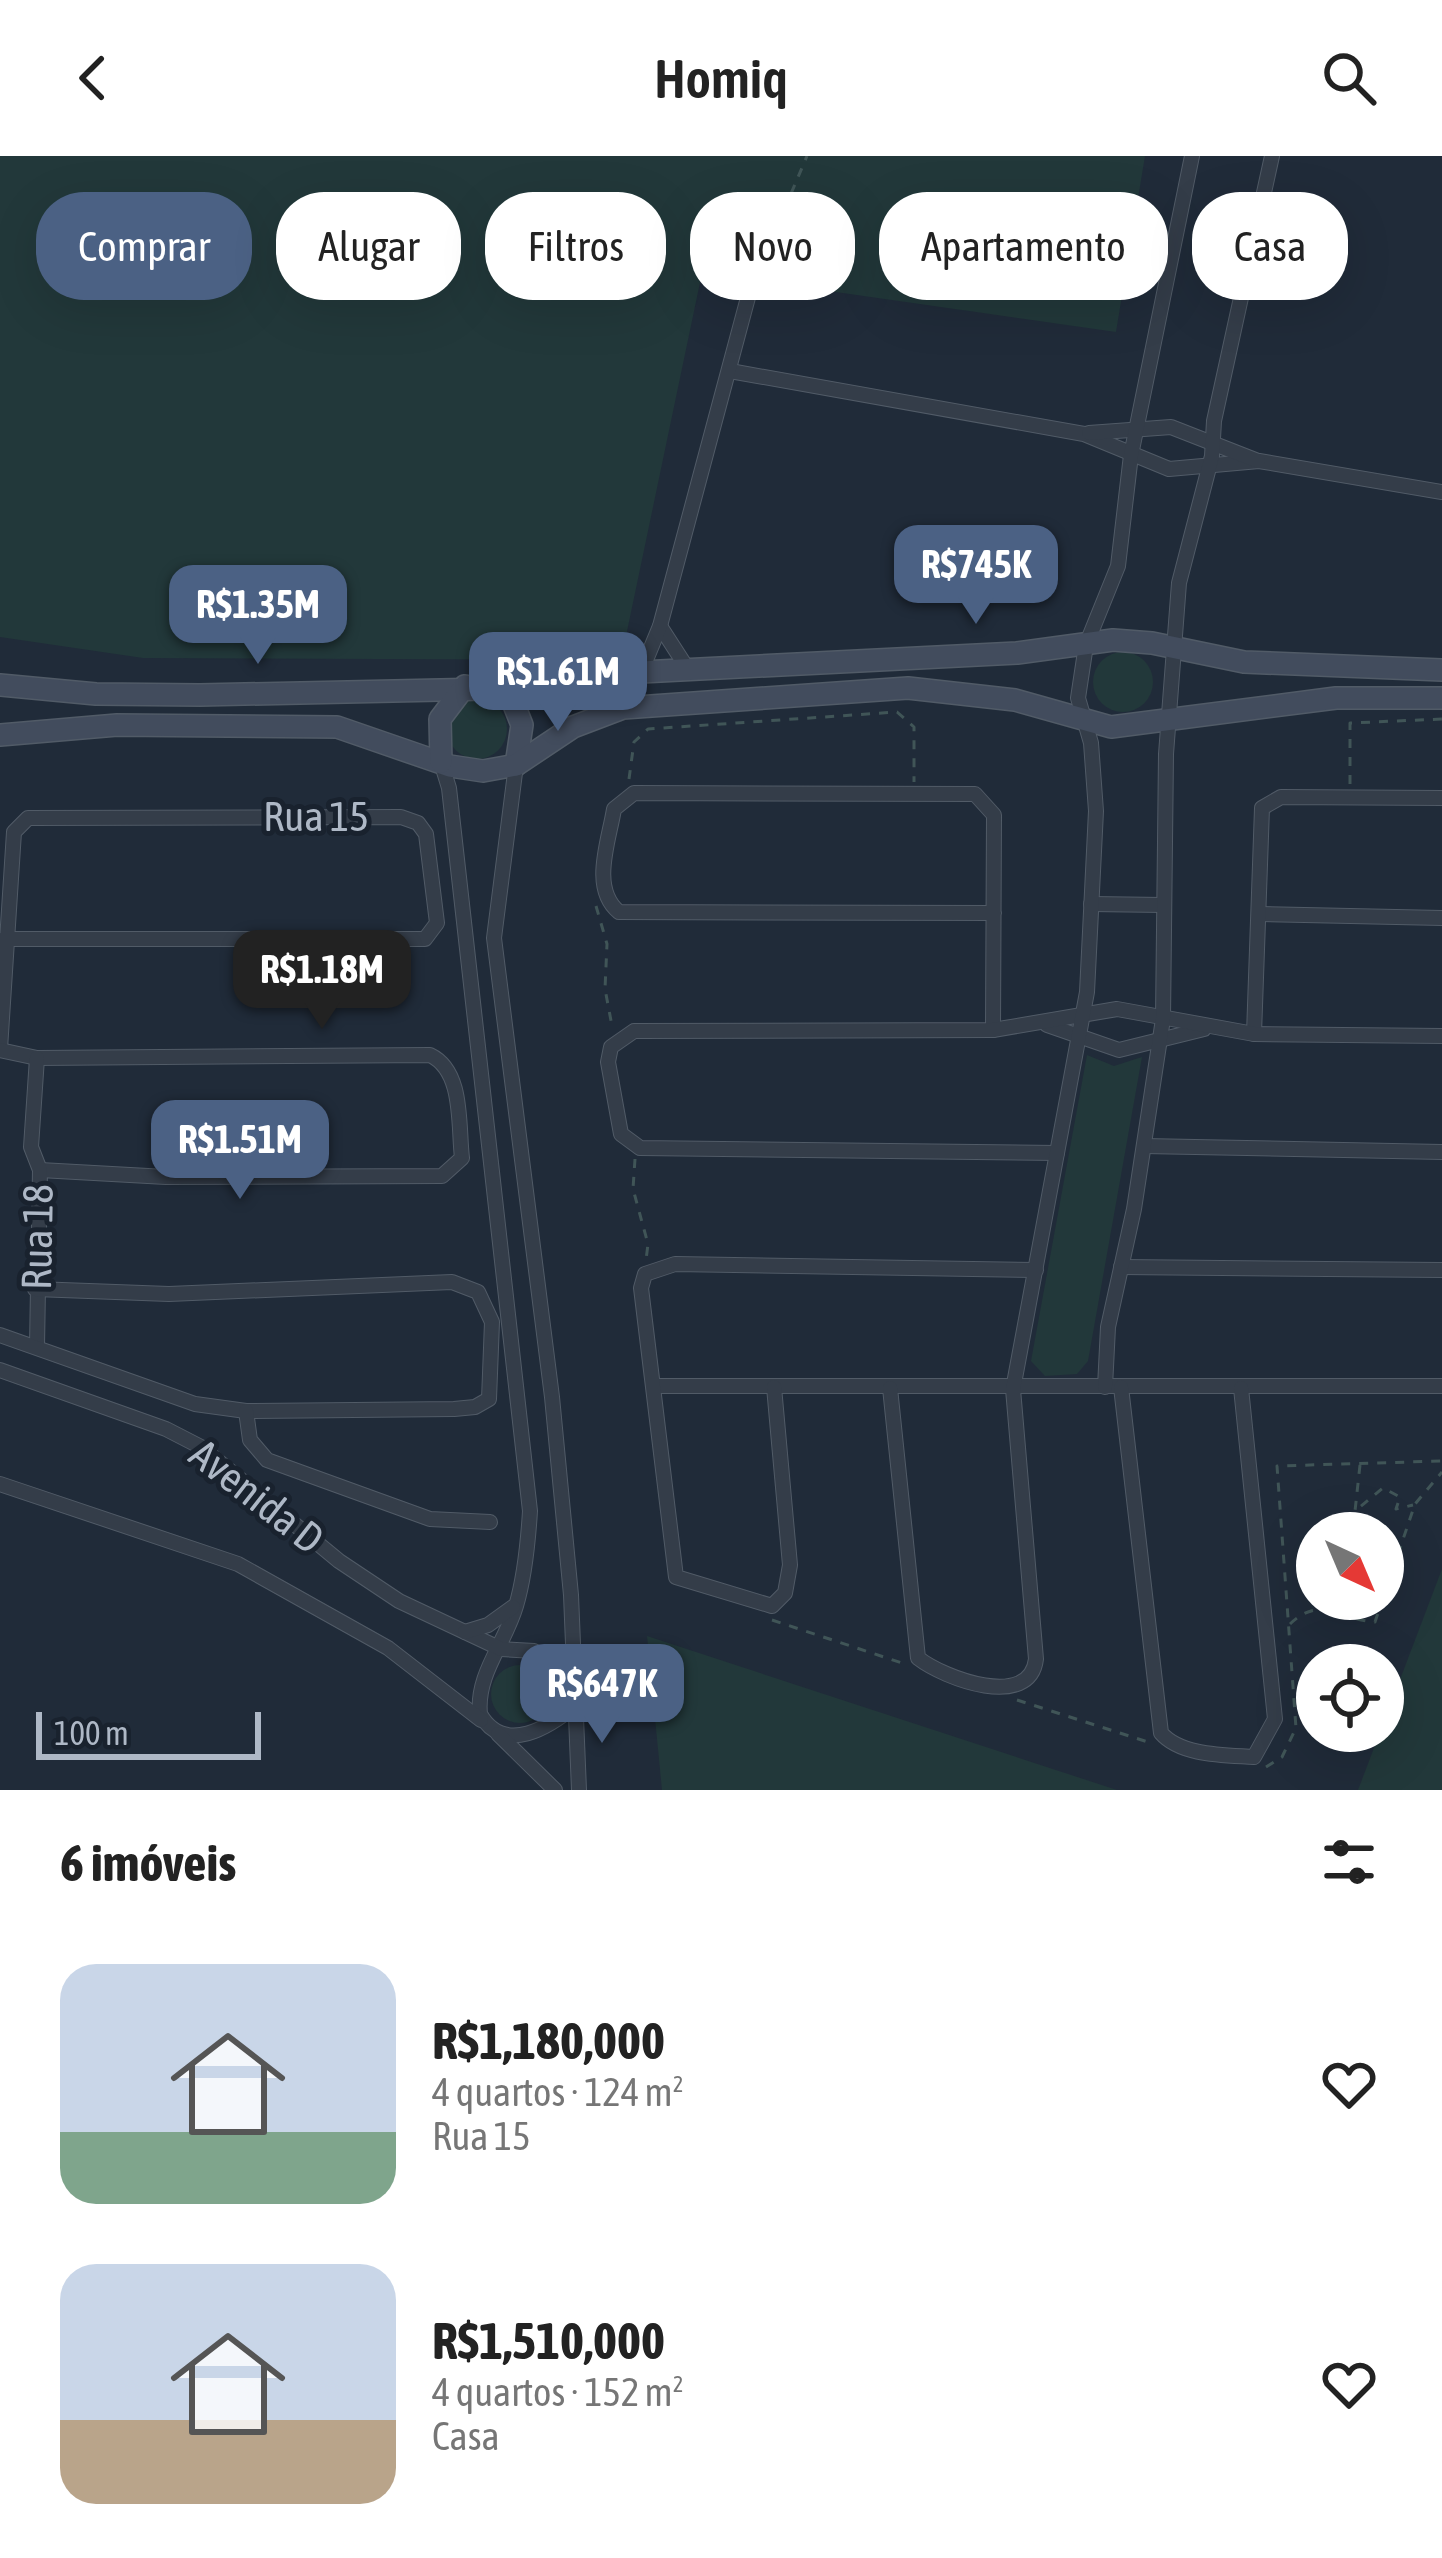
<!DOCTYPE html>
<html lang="pt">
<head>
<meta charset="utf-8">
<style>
	:root { --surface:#fff; --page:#f6f6f6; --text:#222; --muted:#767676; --accent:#4b6184 }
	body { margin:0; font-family:"Asap Condensed",sans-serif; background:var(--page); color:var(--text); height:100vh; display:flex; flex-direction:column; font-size:45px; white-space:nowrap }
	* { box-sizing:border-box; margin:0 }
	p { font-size:39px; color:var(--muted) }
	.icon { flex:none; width:66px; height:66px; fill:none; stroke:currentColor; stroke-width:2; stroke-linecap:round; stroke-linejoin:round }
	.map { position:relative; height:1634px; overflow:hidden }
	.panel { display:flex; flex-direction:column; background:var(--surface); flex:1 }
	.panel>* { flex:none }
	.banner { position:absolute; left:36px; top:36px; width:1371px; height:108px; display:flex; gap:24px }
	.needle { width:78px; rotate:136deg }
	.fabs { position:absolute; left:1296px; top:1356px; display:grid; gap:24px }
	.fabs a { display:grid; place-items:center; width:108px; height:108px; border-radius:50%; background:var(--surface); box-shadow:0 12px 48px #0002; font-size:60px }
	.scale { position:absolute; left:36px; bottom:30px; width:225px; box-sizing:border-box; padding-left:12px; border:6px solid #aeb8c6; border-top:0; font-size:33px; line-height:42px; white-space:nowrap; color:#aeb8c6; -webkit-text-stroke:9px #19222e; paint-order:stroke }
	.price { position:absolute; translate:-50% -102px; padding:0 27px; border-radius:24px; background:var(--accent); color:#fff; font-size:39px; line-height:78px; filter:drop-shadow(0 3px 6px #0008) }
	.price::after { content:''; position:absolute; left:50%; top:72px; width:36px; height:27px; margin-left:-18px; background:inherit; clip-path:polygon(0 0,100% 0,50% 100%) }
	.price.current { background:#222; color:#fff }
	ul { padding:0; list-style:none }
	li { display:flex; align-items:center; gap:36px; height:300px; padding:0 60px }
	li span { display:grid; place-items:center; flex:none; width:336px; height:240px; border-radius:36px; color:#555 }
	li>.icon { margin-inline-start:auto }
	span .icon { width:144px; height:144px; fill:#fffc; stroke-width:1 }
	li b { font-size:51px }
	h2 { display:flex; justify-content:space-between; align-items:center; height:144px; padding:0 60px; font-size:51px }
	.pill { padding:0 42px; border-radius:48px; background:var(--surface); box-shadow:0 12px 48px #0002; font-size:42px; line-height:108px }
	.pill.current { background:var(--accent); color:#fff }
	header { display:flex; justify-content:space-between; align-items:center; height:156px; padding:0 60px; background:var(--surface); font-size:54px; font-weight:600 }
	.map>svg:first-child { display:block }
	.green { fill:#22383a }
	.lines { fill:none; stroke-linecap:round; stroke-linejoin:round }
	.minor-casing { stroke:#515b67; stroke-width:16 }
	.secondary-casing { stroke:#515b67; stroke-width:24 }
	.path { stroke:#405557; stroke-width:3; stroke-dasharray:9 9; stroke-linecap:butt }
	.minor { stroke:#343d49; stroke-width:14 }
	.secondary { stroke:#424c5d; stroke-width:21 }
	.labels { text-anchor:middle; stroke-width:10; stroke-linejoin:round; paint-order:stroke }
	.street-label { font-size:42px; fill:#aeb8c6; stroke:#19222e }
</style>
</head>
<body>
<header><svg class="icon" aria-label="back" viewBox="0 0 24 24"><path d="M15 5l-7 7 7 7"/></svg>Homiq<svg class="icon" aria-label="search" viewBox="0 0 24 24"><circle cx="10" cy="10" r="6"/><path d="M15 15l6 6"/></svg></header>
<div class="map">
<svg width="1442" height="1634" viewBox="0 0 1442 1634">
	<rect width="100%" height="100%" fill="#202b39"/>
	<g class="green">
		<path d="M 0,0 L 1145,0 L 1116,176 L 702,117 L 621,504 L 143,502 L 0,481 Z"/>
		<circle cx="1123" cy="526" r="30"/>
		<circle cx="477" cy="573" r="30"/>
		<path d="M 1087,899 L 1114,910 L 1142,901 L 1088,1205 L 1077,1218 L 1045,1220 L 1031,1205 Z"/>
		<path d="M 1442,1413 L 1442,1634 L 1358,1634 Z"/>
		<path d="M 647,1480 L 1117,1634 L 662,1634 Z"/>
		<circle cx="520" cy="1538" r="29"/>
	</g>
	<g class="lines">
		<g class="minor-casing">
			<g id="minor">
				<path d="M 730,215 L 1084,278 L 1169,313 L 1259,305 L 1442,336"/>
				<path d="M 1089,277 L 1171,271 L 1258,305"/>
				<path d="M 660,470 L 689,515"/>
				<path d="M 641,516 L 660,470 L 750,134"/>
				<path d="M 441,606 L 449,632 L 530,1355 C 528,1387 525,1420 516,1450 C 505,1488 476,1518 480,1558 C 504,1601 551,1570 577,1548"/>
				<path d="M 516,609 L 494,782 L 552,1241 L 571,1439 L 579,1634"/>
				<path d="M 1091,748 L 1163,749"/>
				<path d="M 1259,758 L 1442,762"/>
				<path d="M 1047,869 L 1119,894 L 1204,873"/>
				<path d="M 993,874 L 994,659 L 975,638 L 634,637 L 614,653 C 609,685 590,732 619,756 L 994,757"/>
				<path d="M 1254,878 L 1262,652 L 1281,641 L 1442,642"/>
				<path d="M 0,893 L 14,676 L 28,662 L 401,661 L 418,667 L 426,678 L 437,767 L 425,783 L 4,783"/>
				<path d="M 0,894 L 37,902 L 430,899 C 464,915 458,969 462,1002 L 442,1020 L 166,1021 L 40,1014"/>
				<path d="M 37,902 L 31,991 L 40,1014 L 37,1190"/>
				<path d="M 1144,990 L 1442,996"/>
				<path d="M 1057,997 L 640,992 L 621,978 L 608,906 L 611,891 L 634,875 L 993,874 L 1117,853 L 1254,878 L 1442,880"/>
				<path d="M 1121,1111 L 1442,1114"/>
				<path d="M 0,1179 L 195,1248 L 246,1255 L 454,1253 L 475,1251 L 489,1243 L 492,1166 L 478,1136 L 452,1126 L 169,1138 L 35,1133"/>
				<path d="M 0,1214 L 166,1273 L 201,1291 L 339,1405 L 399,1445 L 501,1493 L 534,1495 L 575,1524"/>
				<path d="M 657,1230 L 1442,1230"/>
				<path d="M 774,1231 L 790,1409 L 785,1437 L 772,1450 L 676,1421 L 641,1132 L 645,1118 L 675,1108 L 1036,1114"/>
				<path d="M 1105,1231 L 1108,1171 L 1134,1053 L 1163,863 L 1166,598 L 1179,427 L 1212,300 L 1214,265 L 1272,0"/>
				<path d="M 1121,1231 L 1161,1577 C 1181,1600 1225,1599 1254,1601 L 1275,1563 L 1241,1232"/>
				<path d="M 890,1232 L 918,1502 C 945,1523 1030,1554 1036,1503 L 1013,1233 L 1087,836 L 1096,655 L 1091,587 L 1078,542 L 1086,489 L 1118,410 L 1131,299 L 1192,0"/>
				<path d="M 246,1255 L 250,1284 L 267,1304 L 430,1363 L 490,1366"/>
				<path d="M 0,1328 L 238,1408 L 388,1492 L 481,1564"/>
				<path d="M 465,1476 L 488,1469 L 513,1451"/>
				<path d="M 498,1578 L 555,1634"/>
			</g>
		</g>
		<g class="secondary-casing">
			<g id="secondary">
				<path d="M 0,529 L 96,538 L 200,539 L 539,532 L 641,516 L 1017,497 L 1113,484 L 1152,487 L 1244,506 L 1442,514"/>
				<path d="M 507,531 L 522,569 L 516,609"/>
				<path d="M 0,579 L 117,569 L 337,571 L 450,610 L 483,615 L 516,609 L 573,571 L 623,552 L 908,532 L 1015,544 L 1111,571 L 1336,542 L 1442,542"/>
				<path d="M 441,606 L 440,563 L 465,530"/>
			</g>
		</g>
		<g class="path">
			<path d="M 756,120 L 807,0"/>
			<path d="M 629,623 L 634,586 L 648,573 L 897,556 L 914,571 L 914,626"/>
			<path d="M 1350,628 L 1350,567 L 1442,563"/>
			<path d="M 596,750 L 607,788 L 605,833 L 612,870"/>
			<path d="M 635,1003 L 633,1033 L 648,1088 L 646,1104"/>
			<path d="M 1360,1309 L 1355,1355 L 1383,1332 L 1400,1341 L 1396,1353 L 1413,1349"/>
			<path d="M 772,1464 L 905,1508"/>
			<path d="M 1290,1468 C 1321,1438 1341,1464 1375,1466 L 1415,1348 L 1442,1316"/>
			<path d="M 1017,1544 L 1151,1587"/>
			<path d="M 1266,1611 L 1282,1601 L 1296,1572 L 1277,1310 L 1442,1305"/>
		</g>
		<use href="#minor" class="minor"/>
		<use href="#secondary" class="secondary"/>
	</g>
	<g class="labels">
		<g class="street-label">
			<text x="316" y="675">Rua 15</text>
			<text transform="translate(37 1081) rotate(-89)" y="15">Rua 18</text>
			<text transform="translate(257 1340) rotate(38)" y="15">Avenida D</text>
		</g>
	</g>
</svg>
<div class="fabs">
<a><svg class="needle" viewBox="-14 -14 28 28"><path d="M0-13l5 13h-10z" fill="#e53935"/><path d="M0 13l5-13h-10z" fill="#767676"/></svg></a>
<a><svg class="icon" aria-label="locate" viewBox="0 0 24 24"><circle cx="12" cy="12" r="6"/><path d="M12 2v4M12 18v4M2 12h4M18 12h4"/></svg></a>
</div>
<div class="scale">100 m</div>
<b class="price" style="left:976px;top:471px">R$745K</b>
<b class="price" style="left:258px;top:511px">R$1.35M</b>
<b class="price" style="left:558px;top:578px">R$1.61M</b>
<b class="price current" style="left:322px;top:876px">R$1.18M</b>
<b class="price" style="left:240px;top:1046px">R$1.51M</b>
<b class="price" style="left:602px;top:1590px">R$647K</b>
<div class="banner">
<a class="pill current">Comprar</a>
<a class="pill">Alugar</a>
<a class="pill">Filtros</a>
<a class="pill">Novo</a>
<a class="pill">Apartamento</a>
<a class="pill">Casa</a>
</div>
</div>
<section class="panel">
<h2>6 imóveis<svg class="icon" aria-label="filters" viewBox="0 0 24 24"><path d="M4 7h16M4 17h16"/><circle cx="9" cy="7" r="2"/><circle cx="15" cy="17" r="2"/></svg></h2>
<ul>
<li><span style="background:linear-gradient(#c9d6e8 70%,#7fa58c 0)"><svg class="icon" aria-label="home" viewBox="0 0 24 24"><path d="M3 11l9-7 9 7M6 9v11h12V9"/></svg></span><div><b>R$1,180,000</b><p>4 quartos · 124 m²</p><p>Rua 15</p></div><svg class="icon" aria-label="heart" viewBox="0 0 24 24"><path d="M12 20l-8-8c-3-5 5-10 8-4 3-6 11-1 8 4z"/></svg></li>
<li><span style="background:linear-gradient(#c9d6e8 65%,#b9a48a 0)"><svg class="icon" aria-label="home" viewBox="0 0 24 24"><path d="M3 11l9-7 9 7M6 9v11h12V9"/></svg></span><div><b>R$1,510,000</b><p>4 quartos · 152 m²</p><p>Casa</p></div><svg class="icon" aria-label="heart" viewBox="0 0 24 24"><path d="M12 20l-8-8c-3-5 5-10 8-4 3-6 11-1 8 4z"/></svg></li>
</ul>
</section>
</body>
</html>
